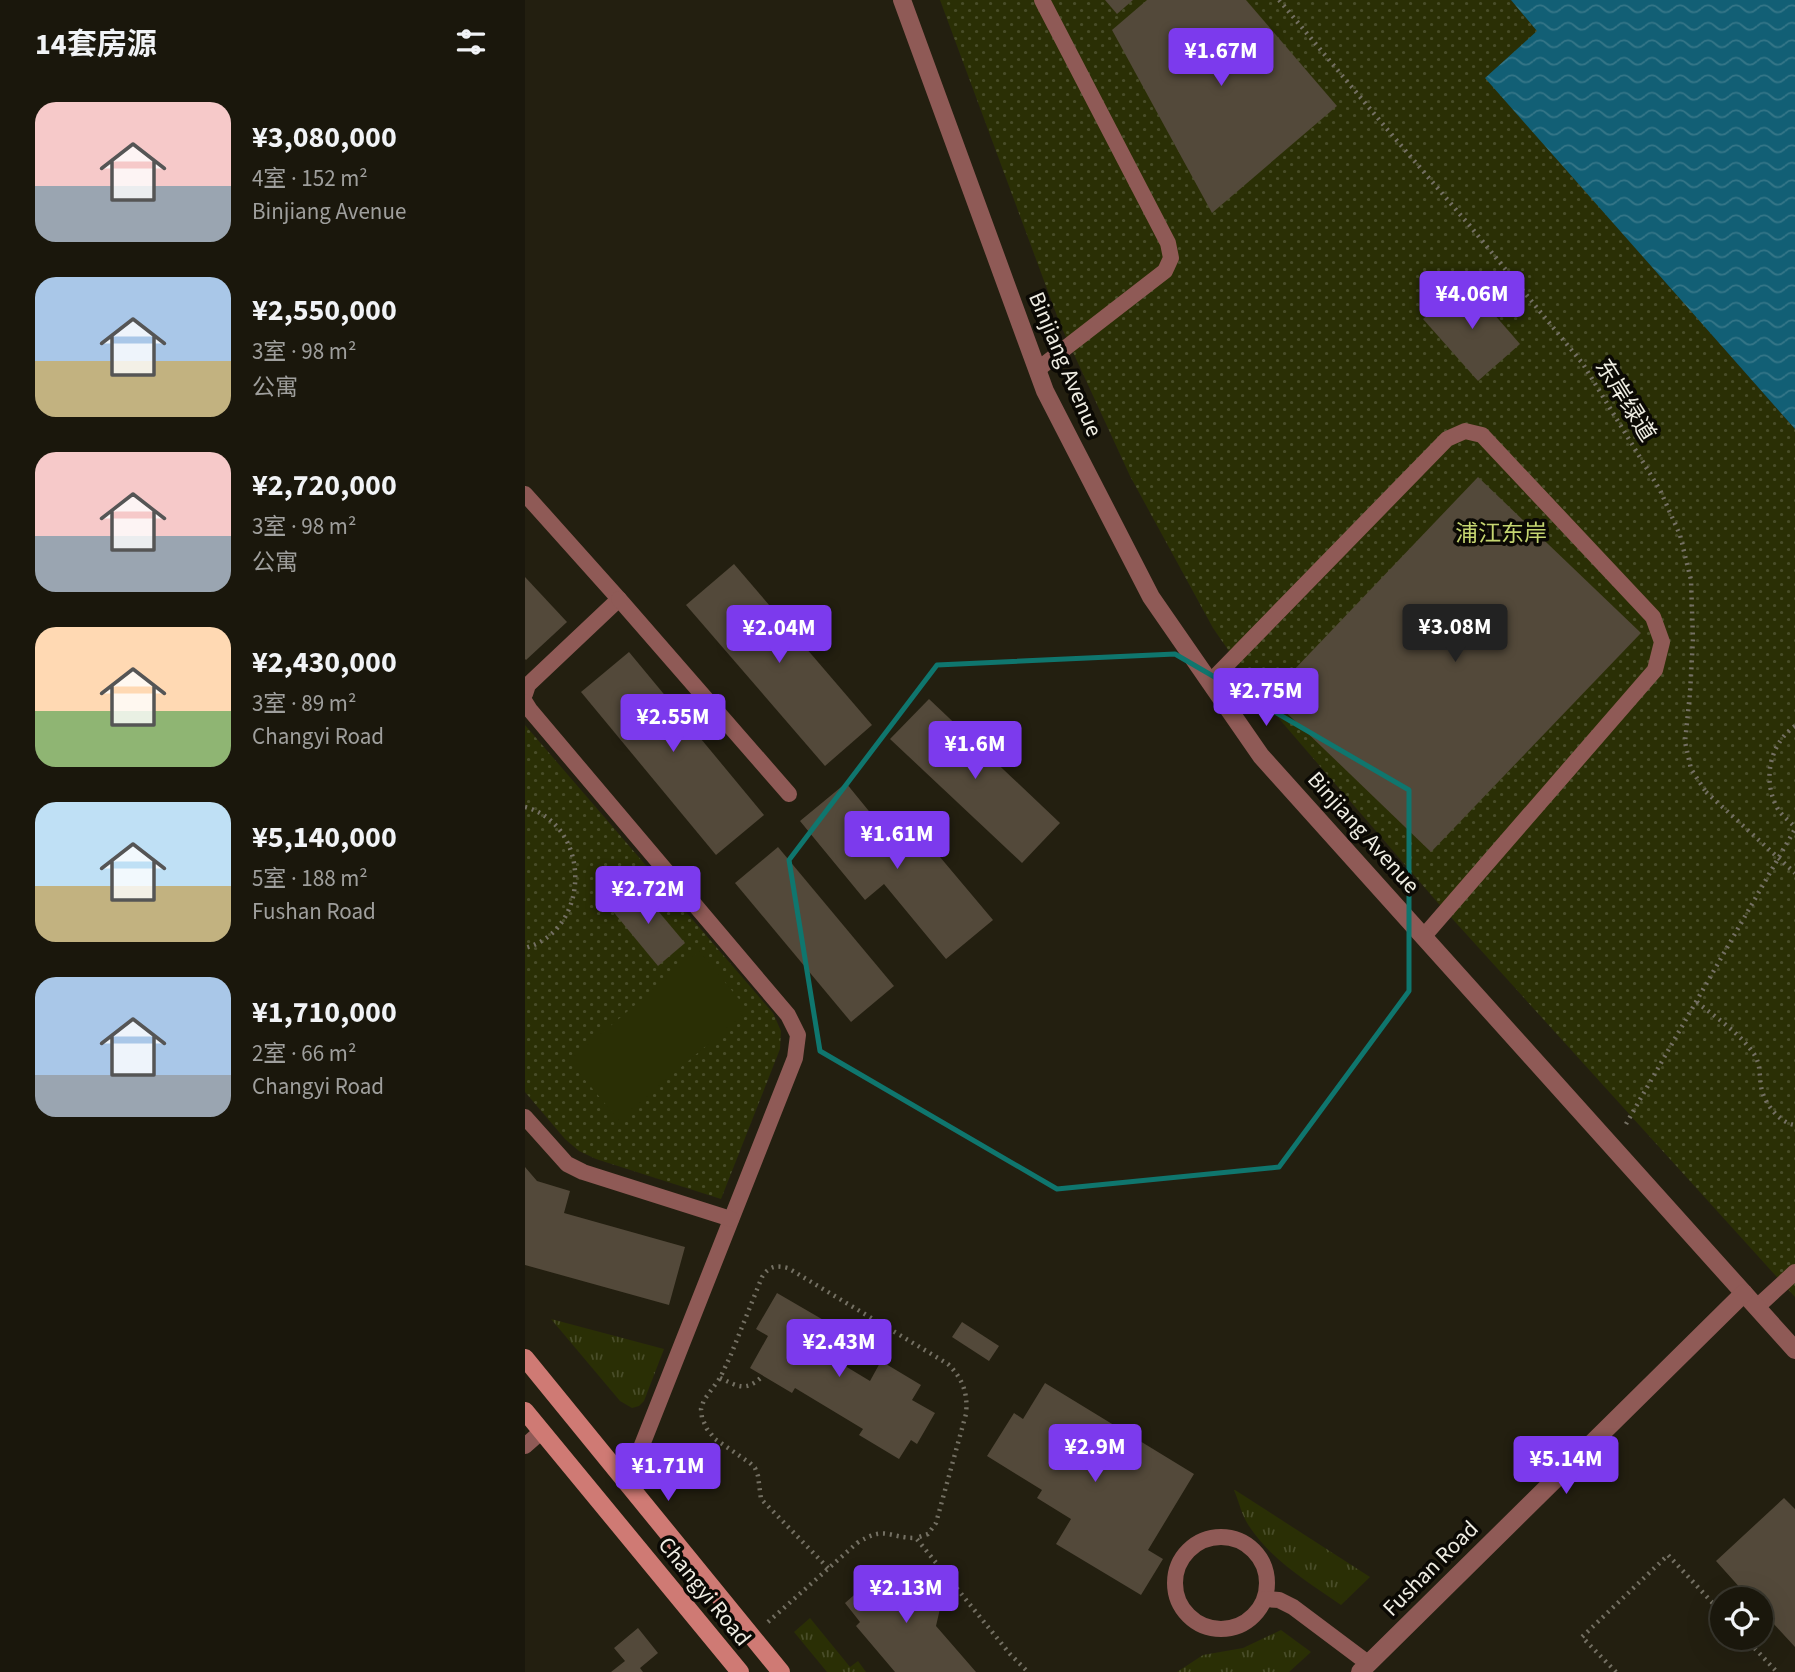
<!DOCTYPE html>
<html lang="zh">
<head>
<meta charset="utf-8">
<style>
	:root { --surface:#1a170c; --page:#232015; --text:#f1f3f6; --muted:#9f9f9d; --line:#38362d; --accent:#7c3aed }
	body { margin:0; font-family:"Source Sans 3","Noto Sans SC",sans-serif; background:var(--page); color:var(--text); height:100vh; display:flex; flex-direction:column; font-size:26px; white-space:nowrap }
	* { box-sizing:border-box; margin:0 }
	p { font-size:23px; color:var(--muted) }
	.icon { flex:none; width:38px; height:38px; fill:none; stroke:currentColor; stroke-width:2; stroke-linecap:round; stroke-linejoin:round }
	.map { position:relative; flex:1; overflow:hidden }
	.sheet { display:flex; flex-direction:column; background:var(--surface); width:525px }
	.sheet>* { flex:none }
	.controls { position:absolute; left:1185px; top:1587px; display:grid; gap:14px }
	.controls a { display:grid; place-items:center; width:63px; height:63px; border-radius:50%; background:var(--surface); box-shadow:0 7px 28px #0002,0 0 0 2px var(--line); font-size:35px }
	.price { position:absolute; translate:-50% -60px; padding:0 16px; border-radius:7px; background:var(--accent); color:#fff; font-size:23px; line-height:46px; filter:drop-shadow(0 2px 4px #0008) }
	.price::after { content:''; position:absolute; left:50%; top:42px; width:21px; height:16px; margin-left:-10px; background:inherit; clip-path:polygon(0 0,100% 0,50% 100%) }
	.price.active { background:#222; color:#fff }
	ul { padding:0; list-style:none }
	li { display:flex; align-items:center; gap:21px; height:175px; padding:0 35px }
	li span { display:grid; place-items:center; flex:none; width:196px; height:140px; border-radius:21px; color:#555 }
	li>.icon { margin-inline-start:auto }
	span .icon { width:84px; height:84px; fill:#fffc; stroke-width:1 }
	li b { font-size:30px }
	h2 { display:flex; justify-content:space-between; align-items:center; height:84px; padding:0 35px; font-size:30px }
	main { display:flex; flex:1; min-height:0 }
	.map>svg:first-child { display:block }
	.grass { fill:url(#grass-tufts) }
	.park { fill:url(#park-dots) }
	.pitch { fill:#2a2f05 }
	.water { fill:url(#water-waves) }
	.building { fill:#53493a }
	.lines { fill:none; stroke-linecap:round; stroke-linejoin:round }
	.path { stroke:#747063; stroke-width:4.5; stroke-dasharray:2 5; stroke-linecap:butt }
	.lane { stroke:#8f5a56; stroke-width:16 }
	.street { stroke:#8f5a56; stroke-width:18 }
	.secondary { stroke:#cf7a74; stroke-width:18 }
	.path-bridge { stroke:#747063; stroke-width:4.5; stroke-dasharray:2 5; stroke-linecap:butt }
	.marked { fill:none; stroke:#0f766e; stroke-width:5; stroke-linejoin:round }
	.labels { text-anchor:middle; stroke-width:7; stroke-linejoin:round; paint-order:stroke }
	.street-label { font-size:23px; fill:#efede3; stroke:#0b0904 }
	.park-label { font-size:23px; fill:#c6d671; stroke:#0b0904 }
</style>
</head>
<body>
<main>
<section class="sheet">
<h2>14套房源<svg class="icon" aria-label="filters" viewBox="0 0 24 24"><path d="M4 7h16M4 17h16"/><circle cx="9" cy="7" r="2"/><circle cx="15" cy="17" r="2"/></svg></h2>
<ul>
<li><span style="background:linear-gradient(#f6c9c9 60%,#9aa5b1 0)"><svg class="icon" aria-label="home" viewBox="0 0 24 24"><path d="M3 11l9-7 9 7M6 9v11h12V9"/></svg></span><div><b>¥3,080,000</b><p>4室 · 152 m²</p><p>Binjiang Avenue</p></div></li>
<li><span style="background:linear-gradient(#a9c7e8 60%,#c2b280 0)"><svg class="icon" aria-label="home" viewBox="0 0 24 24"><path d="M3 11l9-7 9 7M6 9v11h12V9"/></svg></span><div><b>¥2,550,000</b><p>3室 · 98 m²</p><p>公寓</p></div></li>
<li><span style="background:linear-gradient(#f6c9c9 60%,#9aa5b1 0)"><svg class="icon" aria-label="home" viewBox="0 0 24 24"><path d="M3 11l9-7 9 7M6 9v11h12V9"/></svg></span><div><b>¥2,720,000</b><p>3室 · 98 m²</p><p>公寓</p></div></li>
<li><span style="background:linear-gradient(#ffd9b3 60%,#8fb573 0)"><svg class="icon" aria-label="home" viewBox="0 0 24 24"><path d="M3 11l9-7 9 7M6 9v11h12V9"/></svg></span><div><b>¥2,430,000</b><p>3室 · 89 m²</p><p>Changyi Road</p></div></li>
<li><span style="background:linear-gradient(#bfe0f5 60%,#c2b280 0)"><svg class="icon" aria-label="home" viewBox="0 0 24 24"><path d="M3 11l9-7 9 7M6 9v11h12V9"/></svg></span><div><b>¥5,140,000</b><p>5室 · 188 m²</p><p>Fushan Road</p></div></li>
<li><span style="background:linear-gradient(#a9c7e8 70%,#9aa5b1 0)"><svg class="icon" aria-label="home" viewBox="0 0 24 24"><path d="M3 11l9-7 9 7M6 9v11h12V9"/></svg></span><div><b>¥1,710,000</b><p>2室 · 66 m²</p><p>Changyi Road</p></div></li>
</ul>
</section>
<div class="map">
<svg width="1270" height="1672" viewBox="0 0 1270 1672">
	<defs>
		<pattern id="grass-tufts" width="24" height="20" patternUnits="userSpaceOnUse" patternTransform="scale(1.75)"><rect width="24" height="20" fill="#2a2f05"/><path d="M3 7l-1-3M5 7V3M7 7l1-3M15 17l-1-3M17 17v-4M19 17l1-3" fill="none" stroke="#494d29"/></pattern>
		<pattern id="park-dots" width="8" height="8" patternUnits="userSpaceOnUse" patternTransform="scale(1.75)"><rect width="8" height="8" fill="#2a2f05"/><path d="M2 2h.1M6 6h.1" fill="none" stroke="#494d29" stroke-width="1.8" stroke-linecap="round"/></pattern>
		<pattern id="water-waves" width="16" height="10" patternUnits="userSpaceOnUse" patternTransform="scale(1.75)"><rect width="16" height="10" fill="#125f75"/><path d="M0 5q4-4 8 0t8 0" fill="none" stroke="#357688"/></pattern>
	</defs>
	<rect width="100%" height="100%" fill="#231f10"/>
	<g class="grass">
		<path d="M 26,1319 L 139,1349 L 119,1401 L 114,1406 L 107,1408 L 95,1401 Z"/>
		<path d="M 709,1490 L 710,1490 L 845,1577 L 816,1605 C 783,1582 746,1560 724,1526 C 717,1516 714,1502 709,1490 Z"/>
		<path d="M 285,1618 L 325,1667 L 333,1661 L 341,1672 L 302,1672 L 269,1632 Z"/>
		<path d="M 756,1630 L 786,1652 L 764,1672 L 652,1672 L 678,1655 L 718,1648 Z"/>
	</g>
	<g class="park">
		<path d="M 415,0 L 986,0 L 1013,31 L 961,78 L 1270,429 L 1270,1297 L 913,903 L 737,699 L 688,628 L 605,476 L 535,324 Z"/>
		<path d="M 0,725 L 248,1013 L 256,1031 L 255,1049 L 196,1199 L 71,1159 L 54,1151 L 40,1139 L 0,1092 Z"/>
	</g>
	<path class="pitch" d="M 174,951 L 223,1010 L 94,1120 L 44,1061 Z"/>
	<path class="water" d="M 986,0 L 1270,0 L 1270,429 L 960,78 L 1012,31 Z"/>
	<g class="building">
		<path d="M 580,0 L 608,0 L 592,14 Z"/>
		<path d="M 622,0 L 721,0 L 812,106 L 687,213 L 587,30 Z"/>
		<path d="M 941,282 L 995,344 L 953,381 L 898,319 Z"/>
		<path d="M 953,477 L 1116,633 L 906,852 L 744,696 Z"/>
		<path d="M 209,564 L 347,725 L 300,766 L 161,605 Z"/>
		<path d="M 0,577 L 42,622 L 1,660 L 0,659 Z"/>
		<path d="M 104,652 L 239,815 L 191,855 L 56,692 Z"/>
		<path d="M 404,699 L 535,823 L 497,863 L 365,739 Z"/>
		<path d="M 321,783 L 379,854 L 399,838 L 468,920 L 421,959 L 359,884 L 340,900 L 275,821 Z"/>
		<path d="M 253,847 L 369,986 L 326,1022 L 210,883 Z"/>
		<path d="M 113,887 L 160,943 L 133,966 L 86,909 Z"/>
		<path d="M 0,1167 L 12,1181 L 45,1191 L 39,1213 L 160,1247 L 144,1305 L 0,1265 Z"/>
		<path d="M 252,1293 L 307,1325 L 292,1349 L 345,1381 L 356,1361 L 396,1385 L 387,1400 L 410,1413 L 392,1444 L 386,1440 L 374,1459 L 334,1435 L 338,1429 L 270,1388 L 267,1393 L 225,1368 L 243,1336 L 231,1329 Z"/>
		<path d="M 437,1322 L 474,1346 L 464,1361 L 427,1337 Z"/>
		<path d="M 520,1383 L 669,1474 L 623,1550 L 638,1559 L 616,1595 L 531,1544 L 546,1519 L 512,1498 L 517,1490 L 462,1456 L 489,1413 L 498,1419 Z"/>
		<path d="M 1259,1498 L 1270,1509 L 1270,1647 L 1236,1610 L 1236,1600 L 1226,1600 L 1191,1561 Z"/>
		<path d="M 360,1568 L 369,1578 L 396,1576 L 417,1600 L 411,1626 L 451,1672 L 370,1672 L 331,1626 L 335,1622 L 320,1603 Z"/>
		<path d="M 113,1628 L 133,1653 L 115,1668 L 118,1672 L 86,1672 L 100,1661 L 89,1648 Z"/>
	</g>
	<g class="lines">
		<g class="path">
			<path d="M 754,0 L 856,122 L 945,226 L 1058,364 L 1135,490 L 1155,535 L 1166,580 L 1168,639 L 1165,693 L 1160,742 L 1166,769 L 1181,792"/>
			<path d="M 1270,726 C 1243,745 1237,783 1254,811 C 1258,816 1265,822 1270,827"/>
			<path d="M 0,807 C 67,825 67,930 0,948"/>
			<path d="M 1172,1002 C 1191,1018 1215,1033 1229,1054 C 1236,1065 1234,1074 1236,1086 C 1238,1102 1254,1123 1270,1125"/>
			<path d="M 1101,1124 L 1270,829"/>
			<path d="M 195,1378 C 215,1387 220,1392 238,1376"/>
			<path d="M 303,1568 L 236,1499 L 233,1476 L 230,1468 L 225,1463 L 190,1439 L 182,1429 L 177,1418 L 176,1409 L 179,1400 L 195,1378 L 205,1357 L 237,1277 C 244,1266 251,1265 263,1268 L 423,1364 C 438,1379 443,1393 441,1414 L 411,1523 L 403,1534 L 391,1538"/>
			<path d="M 243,1622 L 332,1543 C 361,1525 362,1538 391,1538 L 485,1654 L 503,1672"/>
			<path d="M 1220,1638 L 1252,1672"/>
			<path d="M 1091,1672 L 1057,1637 L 1143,1555 L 1197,1613"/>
		</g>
		<g class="lane">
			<path d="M 512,370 L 640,271 L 646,258 L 643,243 L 517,0"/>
			<path d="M 0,494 L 94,599 L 3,685 L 0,694"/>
			<path d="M 94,599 L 264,794"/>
			<path d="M 685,682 L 922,439 L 940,431 L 957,435 L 1128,617 L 1137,642 L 1130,670 L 899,936"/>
			<path d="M 0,702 L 5,710 L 263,1015 L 273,1035 L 270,1058 L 102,1483"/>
			<path d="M 0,1117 L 42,1164 L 58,1172 L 206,1219"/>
			<path d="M 1232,1307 L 1270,1272"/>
			<path d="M 0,1446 L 17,1431"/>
			<circle cx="696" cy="1583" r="46"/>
			<path d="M 740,1599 L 754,1600 L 768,1607 L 844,1664"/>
		</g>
		<g class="street">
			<path d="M 377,0 L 520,391 L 626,597 L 736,756 L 1270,1350"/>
			<path d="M 835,1672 L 1219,1293"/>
		</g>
		<g class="secondary">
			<path d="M 0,1358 L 256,1672"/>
			<path d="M 0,1411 L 215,1672"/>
		</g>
		<path class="path-bridge" d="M 1181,792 L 1270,873"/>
	</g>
	<path class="marked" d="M 650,654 L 884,790 L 884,991 L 754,1167 L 532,1189 L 295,1051 L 264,860 L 412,665 Z"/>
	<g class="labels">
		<g class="street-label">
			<text transform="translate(541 364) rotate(67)" y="8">Binjiang Avenue</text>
			<text transform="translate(1101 400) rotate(58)" y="8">东岸绿道</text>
			<text transform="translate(839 832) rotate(48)" y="8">Binjiang Avenue</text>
			<text transform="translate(905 1568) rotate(-45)" y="8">Fushan Road</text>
			<text transform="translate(180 1591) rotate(51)" y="8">Changyi Road</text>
		</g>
		<g class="park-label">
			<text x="976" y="541">浦江东岸</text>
		</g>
	</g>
</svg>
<div class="controls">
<a><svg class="icon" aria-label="locate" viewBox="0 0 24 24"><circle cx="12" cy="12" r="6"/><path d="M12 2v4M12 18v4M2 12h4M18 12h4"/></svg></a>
</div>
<b class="price" style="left:696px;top:88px">¥1.67M</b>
<b class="price" style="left:947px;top:331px">¥4.06M</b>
<b class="price active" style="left:930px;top:664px">¥3.08M</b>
<b class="price" style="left:254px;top:665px">¥2.04M</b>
<b class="price" style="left:741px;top:728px">¥2.75M</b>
<b class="price" style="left:148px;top:754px">¥2.55M</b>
<b class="price" style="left:450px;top:781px">¥1.6M</b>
<b class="price" style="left:372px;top:871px">¥1.61M</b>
<b class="price" style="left:123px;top:926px">¥2.72M</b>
<b class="price" style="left:314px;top:1379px">¥2.43M</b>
<b class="price" style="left:570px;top:1484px">¥2.9M</b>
<b class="price" style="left:1041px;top:1496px">¥5.14M</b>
<b class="price" style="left:143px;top:1503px">¥1.71M</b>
<b class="price" style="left:381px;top:1625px">¥2.13M</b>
</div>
</main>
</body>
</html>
